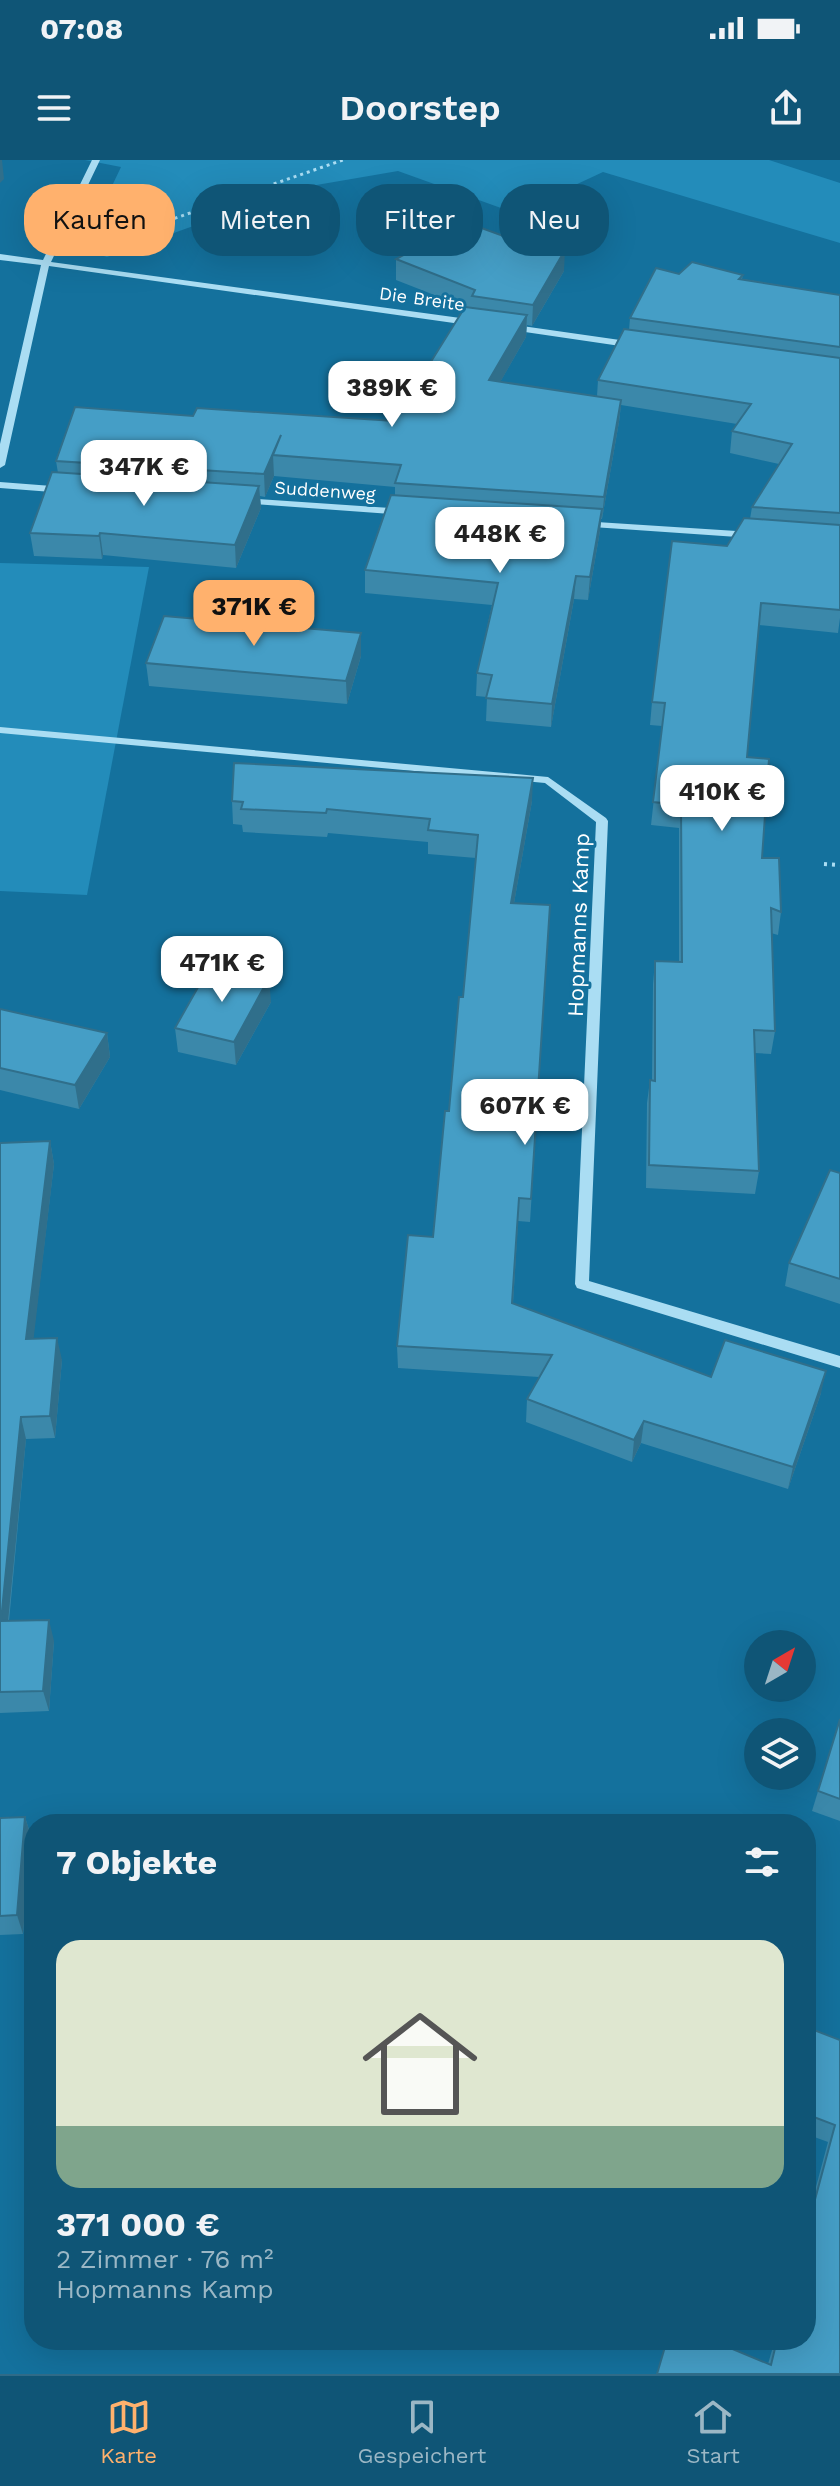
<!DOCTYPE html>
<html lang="de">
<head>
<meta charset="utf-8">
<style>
	:root { --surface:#0f5576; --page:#185b7b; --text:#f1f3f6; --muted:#9bb7c5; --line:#2f6b88; --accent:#ffb16d }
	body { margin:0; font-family:"Work Sans",sans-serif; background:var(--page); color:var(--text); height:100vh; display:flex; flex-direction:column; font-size:30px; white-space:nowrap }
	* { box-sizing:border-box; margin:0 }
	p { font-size:26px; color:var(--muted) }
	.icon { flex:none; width:44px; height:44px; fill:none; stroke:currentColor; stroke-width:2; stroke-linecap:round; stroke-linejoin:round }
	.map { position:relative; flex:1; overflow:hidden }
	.panel { position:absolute; left:24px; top:1654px; width:792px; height:536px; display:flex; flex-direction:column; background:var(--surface); border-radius:32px; box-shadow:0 8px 32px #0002 }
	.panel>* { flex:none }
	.banner { position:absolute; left:24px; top:24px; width:792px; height:72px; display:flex; gap:16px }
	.needle { width:52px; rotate:39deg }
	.fabs { position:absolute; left:744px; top:1470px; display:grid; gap:16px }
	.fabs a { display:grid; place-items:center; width:72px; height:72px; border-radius:50%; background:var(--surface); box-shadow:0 8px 32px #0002; font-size:40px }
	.price { position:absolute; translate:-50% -68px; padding:0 18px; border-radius:16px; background:#fff; color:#222; font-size:26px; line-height:52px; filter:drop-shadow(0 2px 4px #0008) }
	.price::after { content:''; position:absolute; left:50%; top:48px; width:24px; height:18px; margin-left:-12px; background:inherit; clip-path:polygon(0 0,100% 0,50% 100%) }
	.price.active { background:var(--accent); color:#111 }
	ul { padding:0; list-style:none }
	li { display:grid; align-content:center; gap:16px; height:424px; padding:0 32px }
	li+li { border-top:2px solid var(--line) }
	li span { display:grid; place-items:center; height:248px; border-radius:24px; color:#555 }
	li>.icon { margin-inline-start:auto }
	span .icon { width:144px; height:144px; fill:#fffc; stroke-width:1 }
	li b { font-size:34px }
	h2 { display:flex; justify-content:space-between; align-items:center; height:96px; padding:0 32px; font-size:34px }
	.pill { padding:0 28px; border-radius:32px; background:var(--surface); box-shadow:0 8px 32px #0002; font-size:28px; line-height:72px }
	.pill.active { background:var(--accent); color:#111 }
	.status { display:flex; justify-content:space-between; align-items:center; height:56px; padding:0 40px; background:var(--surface); direction:ltr }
	.status svg { height:22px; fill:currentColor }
	header { display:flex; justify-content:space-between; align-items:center; height:104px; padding:0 32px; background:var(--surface); font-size:36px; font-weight:600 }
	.tabs { display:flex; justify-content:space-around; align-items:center; height:112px; border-top:2px solid var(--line); background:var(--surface); font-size:22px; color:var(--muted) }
	.tabs a { display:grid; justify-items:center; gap:4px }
	.tabs .active { color:var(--accent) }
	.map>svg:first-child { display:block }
	.green { fill:#238cba }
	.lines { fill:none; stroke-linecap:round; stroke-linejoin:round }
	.path-far1 { stroke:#aaddf3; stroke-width:3; stroke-dasharray:3 4; stroke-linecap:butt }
	.path { stroke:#aaddf3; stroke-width:4; stroke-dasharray:3 5; stroke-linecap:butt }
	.minor { fill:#aaddf3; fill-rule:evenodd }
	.wall { fill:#3b88aa }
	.shaded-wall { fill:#306f8b }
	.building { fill:#459ec6; stroke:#306f8b; stroke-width:2 }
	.labels { text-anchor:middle; stroke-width:6; stroke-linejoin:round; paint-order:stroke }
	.far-street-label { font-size:18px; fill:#fff; stroke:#14719d }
	.street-label { font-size:22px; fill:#fff; stroke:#14719d }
</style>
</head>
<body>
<div class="status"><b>07:08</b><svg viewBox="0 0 49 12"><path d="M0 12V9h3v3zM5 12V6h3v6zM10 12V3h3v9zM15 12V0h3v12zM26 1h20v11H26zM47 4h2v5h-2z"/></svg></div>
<header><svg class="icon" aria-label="menu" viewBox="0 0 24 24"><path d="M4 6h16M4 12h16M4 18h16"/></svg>Doorstep<svg class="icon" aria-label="share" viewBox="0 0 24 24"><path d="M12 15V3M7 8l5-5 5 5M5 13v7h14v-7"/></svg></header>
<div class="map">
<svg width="840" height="2214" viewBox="0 0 840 2214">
	<rect width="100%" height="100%" fill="#14719d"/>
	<g class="green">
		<path d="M 85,0 L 769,0 L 840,23 L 840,83 L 603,12 L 515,53 L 398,11 L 299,28 L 107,97 L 82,89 L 121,7 Z"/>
		<path d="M 0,403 L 149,407 L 87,735 L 0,731 Z"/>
	</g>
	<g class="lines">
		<path class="path-far1" d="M 115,79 L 343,0"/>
		<path class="path" d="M 824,704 L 840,705"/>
		<g class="minor">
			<path d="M 92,0 L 100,0 L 51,102 L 475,160 L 479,163 L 475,166 L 49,106 L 5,305 L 0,308 L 0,284 L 41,105 L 0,100 L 0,94 L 43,100 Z"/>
			<path d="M 508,164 L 634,182 L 638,185 L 634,188 L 505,169 L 504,167 Z"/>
			<path d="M 0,322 L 65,327 L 70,330 L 65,333 L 0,328 Z"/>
			<path d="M 242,338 L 405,349 L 410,352 L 405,355 L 239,343 L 239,339 Z"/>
			<path d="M 581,361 L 752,372 L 757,375 L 752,378 L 578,366 L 576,364 Z"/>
			<path d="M 0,567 L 548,617 L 606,658 L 608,661 L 589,1121 L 840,1196 L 840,1208 L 577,1128 L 575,1124 L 596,662 L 545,623 L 0,573 Z"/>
		</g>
	</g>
	<g class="wall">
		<path d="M 396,99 L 564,111 L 532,166 L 527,165 L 526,177 L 500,222 L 597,236 L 598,220 L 629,170 L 630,158 L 679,114 L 743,115 L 742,119 L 840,135 L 840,458 L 838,473 L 759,465 L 747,597 L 762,698 L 781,752 L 778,775 L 771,773 L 775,871 L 771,894 L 755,893 L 759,1011 L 755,1034 L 646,1028 L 647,943 L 650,920 L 652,920 L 653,824 L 655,801 L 679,802 L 679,668 L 651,665 L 662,566 L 650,565 L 652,542 L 727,386 L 750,359 L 752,347 L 779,304 L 730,293 L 732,271 L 737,264 L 621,245 L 619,262 L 602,359 L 601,359 L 600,371 L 588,440 L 574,439 L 551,567 L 486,561 L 487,537 L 476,536 L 477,513 L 492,445 L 365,433 L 365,410 L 395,335 L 395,327 L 274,316 L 265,337 L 260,336 L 261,348 L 236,408 L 103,395 L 102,399 L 34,396 L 30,373 L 58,313 L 56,301 L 193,256 L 394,261 L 465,147 L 396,120 Z"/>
		<path d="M 361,496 L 347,544 L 149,526 L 146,503 Z"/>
		<path d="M 232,641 L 532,641 L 514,743 L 550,745 L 530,1062 L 518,1061 L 513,1143 L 711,1217 L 821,1233 L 788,1329 L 641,1283 L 632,1302 L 526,1262 L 527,1239 L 539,1217 L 398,1208 L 397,1186 L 433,1077 L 463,837 L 476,698 L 428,694 L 428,682 L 328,673 L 327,677 L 243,672 L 242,665 L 233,664 Z"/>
		<path d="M 271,842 L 236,905 L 178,892 L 175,868 Z"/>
		<path d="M 0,849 L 107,873 L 110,897 L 79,949 L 0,930 Z"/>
		<path d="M 50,981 L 54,1004 L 33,1178 L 62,1200 L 55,1278 L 26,1279 L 9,1461 L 54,1481 L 49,1551 L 0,1553 L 0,983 Z"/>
		<path d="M 840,1013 L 840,1144 L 785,1126 L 789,1103 Z"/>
		<path d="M 840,1559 L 840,1661 L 812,1651 Z"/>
		<path d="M 25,1657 L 31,1676 L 23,1774 L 0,1775 L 0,1658 Z"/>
		<path d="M 806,1867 L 840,1880 L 840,2214 L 768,2204 L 775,2180 L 806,2180 L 806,2064 L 828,1982 L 806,1974 Z"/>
	</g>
	<g class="shaded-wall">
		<path d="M 0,0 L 2,0 L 4,19 L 0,23 Z"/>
		<path d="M 565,90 L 564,111 L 532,166 L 533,145 Z"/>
		<path d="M 527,155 L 526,177 L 489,242 L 489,220 Z"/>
		<path d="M 621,240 L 619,262 L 602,359 L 604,337 Z"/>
		<path d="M 281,275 L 273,295 L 274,316 L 265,337 L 264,314 Z"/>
		<path d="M 259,326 L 261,348 L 236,408 L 235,385 Z"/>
		<path d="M 602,349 L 600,371 L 588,440 L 590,417 Z"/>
		<path d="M 100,373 L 103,395 L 102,399 L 99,376 Z"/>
		<path d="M 576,416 L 574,439 L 551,567 L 552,544 Z"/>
		<path d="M 361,473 L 361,496 L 347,544 L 346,521 Z"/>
		<path d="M 533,618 L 532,641 L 510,766 L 511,743 Z"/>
		<path d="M 269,818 L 271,842 L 236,905 L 234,882 Z"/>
		<path d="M 107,873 L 110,897 L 79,949 L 75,925 Z"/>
		<path d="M 50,981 L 54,1004 L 31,1201 L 26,1179 Z"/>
		<path d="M 57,1178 L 62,1200 L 55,1278 L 50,1256 Z"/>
		<path d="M 826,1211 L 821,1233 L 788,1329 L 793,1307 Z"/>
		<path d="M 21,1257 L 26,1279 L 6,1482 L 1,1461 Z"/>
		<path d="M 644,1261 L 641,1283 L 632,1302 L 634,1280 Z"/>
		<path d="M 49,1460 L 54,1481 L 49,1551 L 43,1531 Z"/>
		<path d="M 25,1657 L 31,1676 L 23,1774 L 17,1755 Z"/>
	</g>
	<g class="building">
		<path d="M 465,62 L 528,85 L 565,90 L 533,145 L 472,136 L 475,130 L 396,99 Z"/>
		<path d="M 692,102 L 743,115 L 739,119 L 840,135 L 840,187 L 630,158 L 656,108 L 679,114 Z"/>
		<path d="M 465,147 L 527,155 L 489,220 L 621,240 L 604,337 L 395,323 L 401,305 L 273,295 L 281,275 L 264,314 L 56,301 L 75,247 L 193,256 L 197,248 L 394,261 Z"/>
		<path d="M 624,169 L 840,198 L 840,353 L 752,347 L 792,284 L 732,271 L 751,244 L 598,220 Z"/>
		<path d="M 52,312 L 259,326 L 235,385 L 100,373 L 99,376 L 30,373 Z"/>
		<path d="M 391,335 L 602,349 L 590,417 L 576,416 L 552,544 L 486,538 L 492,515 L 477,513 L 498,423 L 365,410 Z"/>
		<path d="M 744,358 L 840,365 L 840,450 L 761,443 L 747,597 L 769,599 L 762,698 L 779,698 L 781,752 L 771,748 L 775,871 L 754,870 L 759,1011 L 649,1005 L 650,920 L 655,921 L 655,801 L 682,802 L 681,645 L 653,642 L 665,543 L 652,542 L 672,381 L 727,386 Z"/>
		<path d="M 164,456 L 361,473 L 346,521 L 146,503 Z"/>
		<path d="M 234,603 L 533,618 L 511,743 L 550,745 L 531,1039 L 519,1038 L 512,1143 L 711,1217 L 725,1180 L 826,1211 L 793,1307 L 644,1261 L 634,1280 L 527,1239 L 552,1195 L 397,1186 L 408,1075 L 433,1077 L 445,951 L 449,951 L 459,837 L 463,837 L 478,675 L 428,670 L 430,659 L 327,649 L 326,653 L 241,649 L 243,642 L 232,641 Z"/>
		<path d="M 210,806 L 269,818 L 234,882 L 175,868 Z"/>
		<path d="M 0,849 L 107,873 L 75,925 L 0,908 Z"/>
		<path d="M 50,981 L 26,1179 L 57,1178 L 50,1256 L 21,1257 L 1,1461 L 49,1460 L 43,1531 L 0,1532 L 0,983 Z"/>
		<path d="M 830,1010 L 840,1013 L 840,1119 L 789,1103 Z"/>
		<path d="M 840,1559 L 840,1639 L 818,1631 Z"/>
		<path d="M 25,1657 L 17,1755 L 0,1756 L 0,1658 Z"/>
		<path d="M 806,1867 L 840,1880 L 840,2214 L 657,2214 L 667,2180 L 711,2180 L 771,2205 L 777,2180 L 806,2180 L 806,2073 L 835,1965 L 806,1954 Z"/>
	</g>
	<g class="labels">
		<g class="far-street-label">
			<text transform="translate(422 139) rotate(8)" y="6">Die Breite</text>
			<text transform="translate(325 331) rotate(4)" y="6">Suddenweg</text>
		</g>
		<g class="street-label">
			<text transform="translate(578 765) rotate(-88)" y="8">Hopmanns Kamp</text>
		</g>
	</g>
</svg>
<div class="fabs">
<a><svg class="needle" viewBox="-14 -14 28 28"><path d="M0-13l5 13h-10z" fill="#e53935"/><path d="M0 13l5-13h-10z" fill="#9bb7c5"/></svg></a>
<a><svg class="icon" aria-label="layers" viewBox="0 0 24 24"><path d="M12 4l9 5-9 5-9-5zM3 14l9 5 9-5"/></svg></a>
</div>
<b class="price" style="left:392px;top:269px">389K €</b>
<b class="price" style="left:144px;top:348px">347K €</b>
<b class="price" style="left:500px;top:415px">448K €</b>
<b class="price active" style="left:254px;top:488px">371K €</b>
<b class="price" style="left:722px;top:673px">410K €</b>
<b class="price" style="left:222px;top:844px">471K €</b>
<b class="price" style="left:525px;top:987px">607K €</b>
<div class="banner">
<a class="pill active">Kaufen</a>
<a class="pill">Mieten</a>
<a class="pill">Filter</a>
<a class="pill">Neu</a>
</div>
<section class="panel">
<h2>7 Objekte<svg class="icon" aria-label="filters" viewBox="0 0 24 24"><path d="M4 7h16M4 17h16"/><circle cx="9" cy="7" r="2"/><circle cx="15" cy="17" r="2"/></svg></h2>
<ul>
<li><span style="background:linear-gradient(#dfe7d0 75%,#7fa58c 0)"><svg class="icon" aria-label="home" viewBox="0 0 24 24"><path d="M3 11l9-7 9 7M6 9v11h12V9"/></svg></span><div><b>371 000 €</b><p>2 Zimmer · 76 m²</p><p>Hopmanns Kamp</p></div></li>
</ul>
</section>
</div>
<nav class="tabs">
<a class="active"><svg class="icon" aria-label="map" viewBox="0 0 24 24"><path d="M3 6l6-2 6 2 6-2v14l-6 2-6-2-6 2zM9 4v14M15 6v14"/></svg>Karte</a>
<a><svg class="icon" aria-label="saved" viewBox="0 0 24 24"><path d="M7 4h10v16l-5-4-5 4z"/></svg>Gespeichert</a>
<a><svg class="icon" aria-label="home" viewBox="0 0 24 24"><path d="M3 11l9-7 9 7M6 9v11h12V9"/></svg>Start</a>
</nav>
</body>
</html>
